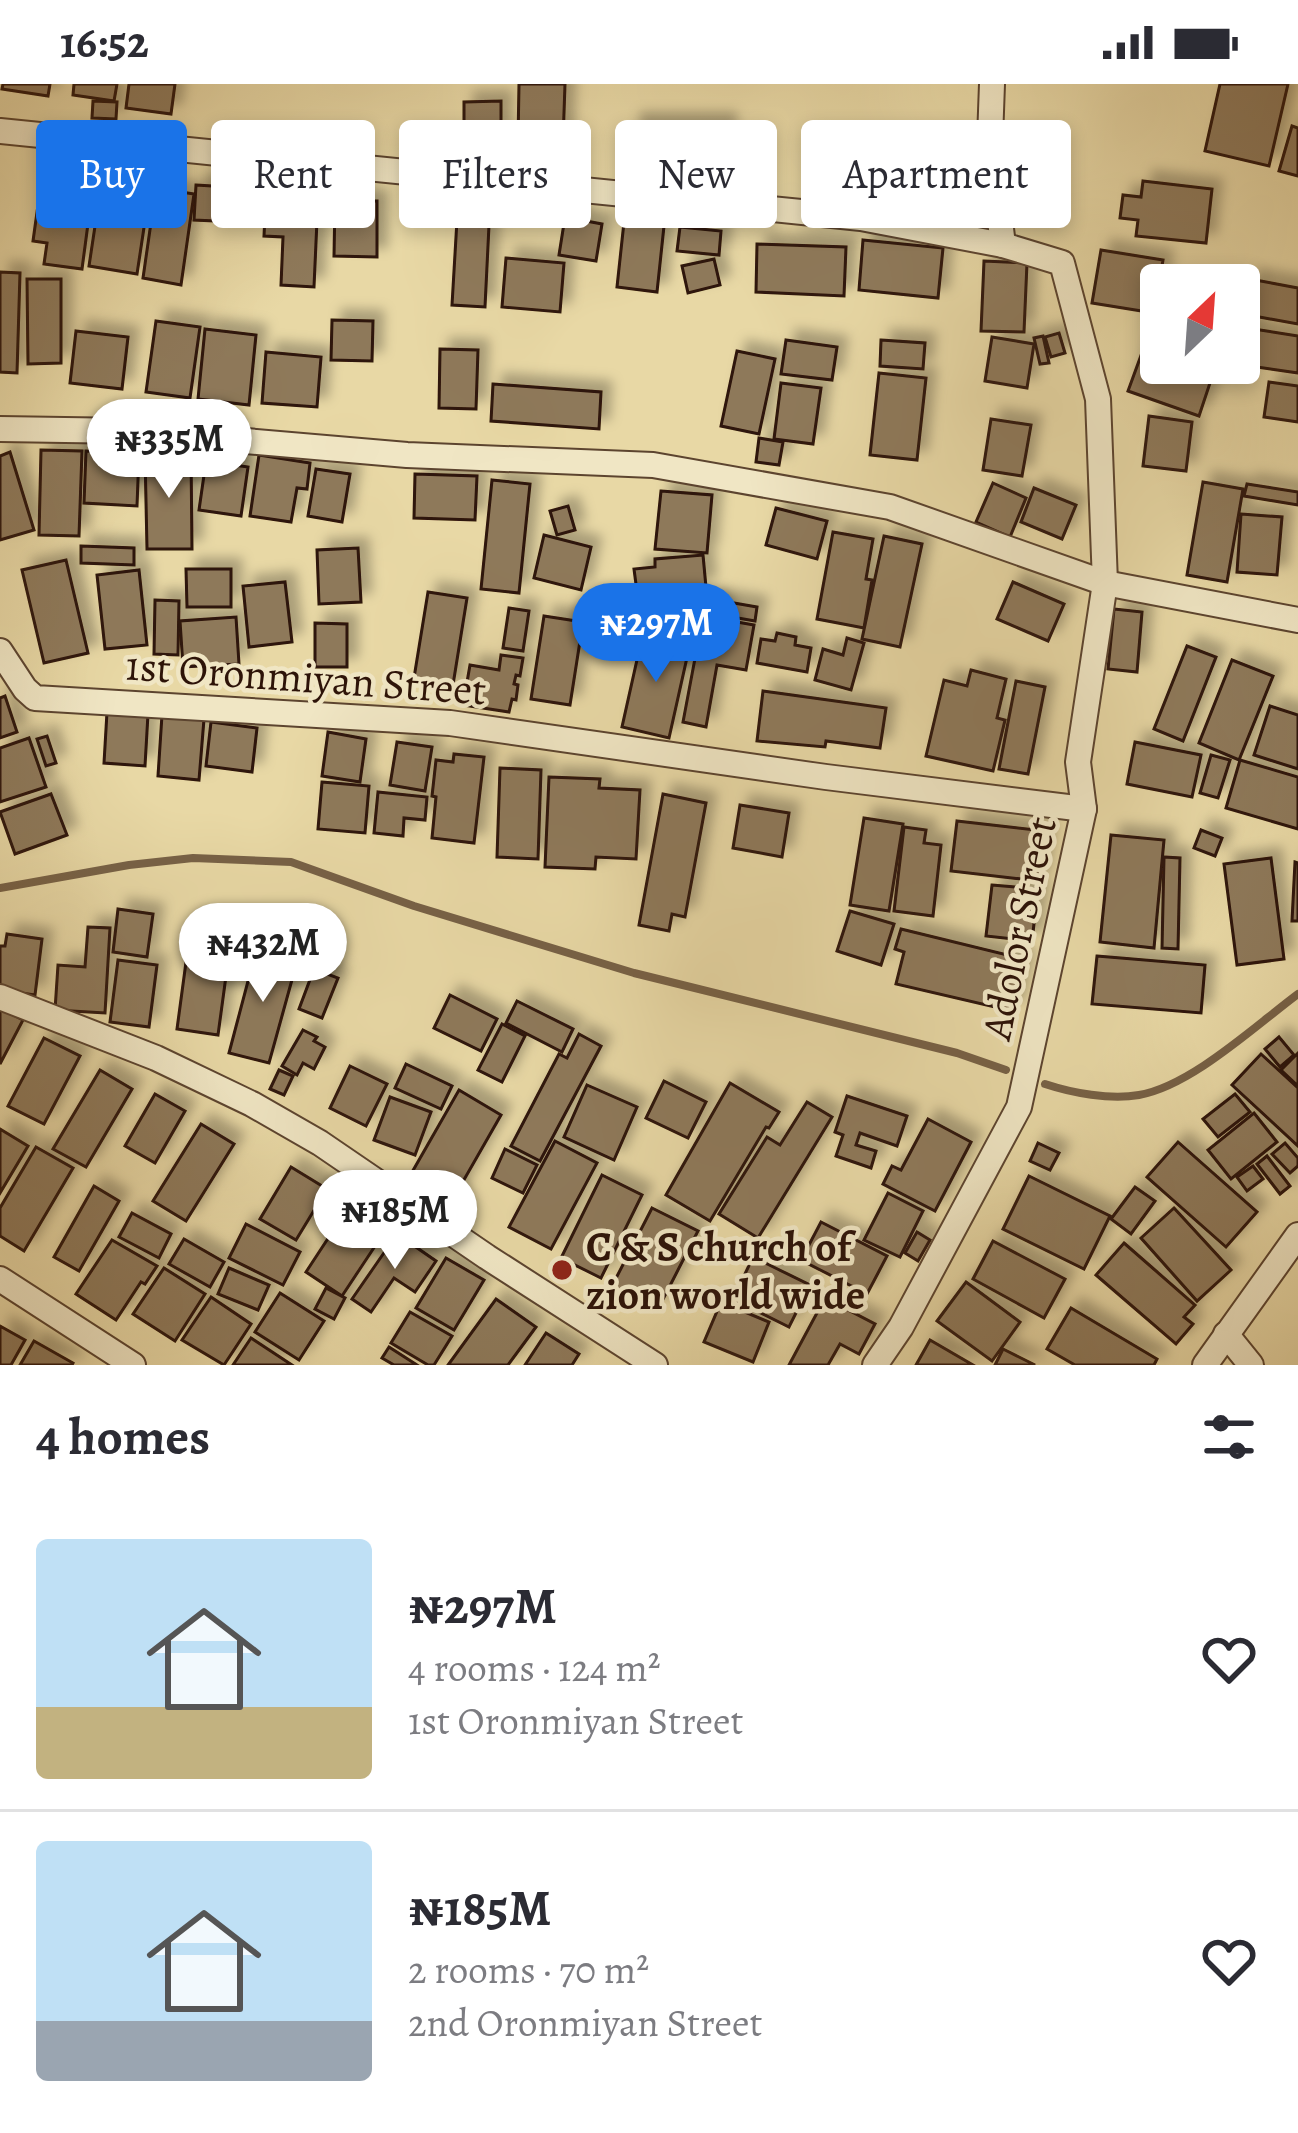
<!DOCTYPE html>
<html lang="en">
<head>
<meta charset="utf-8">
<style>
	:root { --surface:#fff; --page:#f7f7f7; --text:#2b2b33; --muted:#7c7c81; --line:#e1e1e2; --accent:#1a73e8 }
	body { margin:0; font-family:Alegreya,serif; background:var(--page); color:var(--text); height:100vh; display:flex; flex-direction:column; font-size:45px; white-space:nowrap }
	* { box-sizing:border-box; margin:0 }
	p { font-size:39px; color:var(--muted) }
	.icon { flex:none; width:66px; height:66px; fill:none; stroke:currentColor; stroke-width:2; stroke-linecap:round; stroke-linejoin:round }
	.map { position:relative; height:1281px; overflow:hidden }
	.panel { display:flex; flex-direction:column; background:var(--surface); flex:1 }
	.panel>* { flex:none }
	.top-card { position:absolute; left:36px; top:36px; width:1227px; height:108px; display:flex; gap:24px }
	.needle { width:78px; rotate:25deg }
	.buttons { position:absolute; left:1140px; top:180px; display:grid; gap:24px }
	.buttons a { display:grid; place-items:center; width:120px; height:120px; border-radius:12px; background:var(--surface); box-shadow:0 6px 18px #0003; font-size:60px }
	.price { position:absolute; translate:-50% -102px; padding:0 27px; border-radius:42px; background:#fff; color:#222; font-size:39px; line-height:78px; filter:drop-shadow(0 3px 6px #0008) }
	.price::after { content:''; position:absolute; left:50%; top:72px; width:36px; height:27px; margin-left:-18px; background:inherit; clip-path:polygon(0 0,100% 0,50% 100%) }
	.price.on { background:var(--accent); color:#fff }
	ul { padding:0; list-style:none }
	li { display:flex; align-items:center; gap:36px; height:300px; padding:0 36px }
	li+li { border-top:3px solid var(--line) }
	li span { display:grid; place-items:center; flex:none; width:336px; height:240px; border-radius:12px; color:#555 }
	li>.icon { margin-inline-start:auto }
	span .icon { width:144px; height:144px; fill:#fffc; stroke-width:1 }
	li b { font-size:51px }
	h2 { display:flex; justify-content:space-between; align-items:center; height:144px; padding:0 36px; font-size:51px }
	.chip { padding:0 42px; border-radius:12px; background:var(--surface); box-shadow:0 6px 18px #0003; font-size:42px; line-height:108px }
	.chip.on { background:var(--accent); color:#fff }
	.status { display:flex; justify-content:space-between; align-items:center; height:84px; padding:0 60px; background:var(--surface); direction:ltr }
	.status svg { height:33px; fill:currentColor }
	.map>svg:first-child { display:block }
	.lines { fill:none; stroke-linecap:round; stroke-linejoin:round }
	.stream { stroke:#776146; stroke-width:8 }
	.building { fill:#8e795a; stroke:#2d1308; stroke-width:3; filter:url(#shadow) }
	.minor-casing { stroke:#5c442f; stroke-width:28 }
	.minor { stroke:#f0e6c4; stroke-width:24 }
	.poi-dot { fill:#8f2418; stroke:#f0e6c4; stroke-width:4.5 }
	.labels { text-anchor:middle; stroke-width:9; stroke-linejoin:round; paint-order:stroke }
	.street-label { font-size:42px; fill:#2d1308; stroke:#f0e6c4 }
	.poi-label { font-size:42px; font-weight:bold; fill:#2d1308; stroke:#f0e6c4; text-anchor:start }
</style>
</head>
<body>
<div class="status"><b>16:52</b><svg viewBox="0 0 49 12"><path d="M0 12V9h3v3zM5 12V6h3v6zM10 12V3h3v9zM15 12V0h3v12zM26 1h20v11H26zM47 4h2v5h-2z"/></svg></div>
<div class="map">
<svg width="1298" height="1281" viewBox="0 0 1298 1281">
	<defs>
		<filter id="shadow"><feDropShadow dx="10" dy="-10" stdDeviation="6" flood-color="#0004"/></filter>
	</defs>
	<rect width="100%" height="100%" fill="#e8d8a5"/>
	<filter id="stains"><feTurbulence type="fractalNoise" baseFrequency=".00167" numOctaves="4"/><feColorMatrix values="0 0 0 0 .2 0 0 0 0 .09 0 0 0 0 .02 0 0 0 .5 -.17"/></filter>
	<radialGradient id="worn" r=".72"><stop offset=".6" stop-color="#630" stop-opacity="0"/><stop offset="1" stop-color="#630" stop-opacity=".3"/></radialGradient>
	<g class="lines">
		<g class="stream">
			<path d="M 0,804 L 129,781 L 193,774 L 291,778 L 414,822 L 634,889 L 957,969 L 1006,986"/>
			<path d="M 1045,1000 C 1072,1009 1110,1016 1139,1011 C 1191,1002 1255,942 1298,910"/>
		</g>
	</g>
	<g class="building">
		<path d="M 3,0 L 50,0 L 48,12 L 2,5 Z"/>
		<path d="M 74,0 L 117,0 L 114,17 L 73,11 Z"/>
		<path d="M 129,0 L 175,0 L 171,30 L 126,24 Z"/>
		<path d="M 519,0 L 565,0 L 563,58 L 518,56 Z"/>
		<path d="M 1220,0 L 1288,0 L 1269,82 L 1205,67 Z"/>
		<path d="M 93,17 L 117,18 L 116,35 L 92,34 Z"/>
		<path d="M 501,17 L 501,53 L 464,53 L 464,18 Z"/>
		<rect x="631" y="39" width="95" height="32"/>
		<path d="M 1292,42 L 1298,44 L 1298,92 L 1279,87 Z"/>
		<path d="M 58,82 L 95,87 L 82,185 L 44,180 L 47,159 L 33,157 L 39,114 L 53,116 Z"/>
		<path d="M 103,89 L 151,97 L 137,190 L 89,182 Z"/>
		<path d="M 1143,97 L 1212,105 L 1206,159 L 1136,152 L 1138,136 L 1120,134 L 1123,111 L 1141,113 Z"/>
		<path d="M 196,101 L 261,105 L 259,139 L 194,136 Z"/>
		<path d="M 156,104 L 194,110 L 181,201 L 143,194 Z"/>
		<path d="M 266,111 L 318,114 L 314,203 L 281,201 L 283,153 L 264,152 Z"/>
		<path d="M 335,117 L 377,117 L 377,173 L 334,172 Z"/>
		<path d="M 458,119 L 490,121 L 485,223 L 452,221 Z"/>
		<path d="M 565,133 L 602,140 L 596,177 L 559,171 Z"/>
		<path d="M 624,138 L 664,142 L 657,208 L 617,203 Z"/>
		<path d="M 680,143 L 721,147 L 719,171 L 677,167 Z"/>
		<path d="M 863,156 L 943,164 L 938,214 L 859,206 Z"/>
		<path d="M 757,160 L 846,163 L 844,212 L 756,208 Z"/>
		<path d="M 1101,166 L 1163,176 L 1154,229 L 1092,219 Z"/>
		<path d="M 506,174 L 564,179 L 560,228 L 502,223 Z"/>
		<path d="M 714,175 L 720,201 L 688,209 L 682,182 Z"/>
		<path d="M 984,177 L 1027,179 L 1024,248 L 981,247 Z"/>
		<path d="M 0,188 L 20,189 L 17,289 L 0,288 Z"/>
		<path d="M 27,195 L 61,195 L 61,279 L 28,280 Z"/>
		<path d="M 1250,195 L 1298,204 L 1298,240 L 1243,230 Z"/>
		<path d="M 332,236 L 373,237 L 372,277 L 331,276 Z"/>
		<path d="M 156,237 L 200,243 L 190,314 L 146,308 Z"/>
		<path d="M 1241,243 L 1298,252 L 1298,289 L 1236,280 L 1239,279 Z"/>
		<path d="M 205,245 L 256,251 L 249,321 L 198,315 Z"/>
		<path d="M 76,247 L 128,253 L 122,305 L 70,299 Z"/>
		<path d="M 1059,249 L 1065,269 L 1051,273 L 1045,253 Z"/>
		<path d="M 1043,252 L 1049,279 L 1040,280 L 1034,254 Z"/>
		<path d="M 992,253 L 1034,260 L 1027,304 L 985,297 Z"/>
		<path d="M 786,256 L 837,263 L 832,296 L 781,290 Z"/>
		<path d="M 881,256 L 925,259 L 923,285 L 880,282 Z"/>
		<path d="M 440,265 L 478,266 L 476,325 L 439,324 Z"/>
		<path d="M 1143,266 L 1161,272 L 1161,279 L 1182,279 L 1213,290 L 1199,332 L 1128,307 Z"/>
		<path d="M 737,267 L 775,275 L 759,350 L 721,342 Z"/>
		<path d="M 266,268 L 321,273 L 317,323 L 262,319 Z"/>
		<path d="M 879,289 L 926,294 L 917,376 L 870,371 Z"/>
		<path d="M 1269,298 L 1298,302 L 1298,338 L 1264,333 Z"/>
		<path d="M 781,299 L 821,304 L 813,360 L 774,355 Z"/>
		<path d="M 493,300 L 601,308 L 599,345 L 491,337 Z"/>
		<path d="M 1149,332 L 1192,338 L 1186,387 L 1143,382 Z"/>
		<path d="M 991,335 L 1031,341 L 1022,392 L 983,386 Z"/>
		<path d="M 759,354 L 783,358 L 779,381 L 756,378 Z"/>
		<path d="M 41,366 L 82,367 L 79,452 L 39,451 Z"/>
		<path d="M 86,367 L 139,370 L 137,422 L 84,419 Z"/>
		<path d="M 10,368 L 34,446 L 0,456 L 0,372 Z"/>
		<path d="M 145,370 L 191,370 L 192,465 L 147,465 Z"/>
		<path d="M 259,371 L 310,379 L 307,405 L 297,404 L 291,438 L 250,432 Z"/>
		<path d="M 206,377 L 248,383 L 241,432 L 199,426 Z"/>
		<path d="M 316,385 L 350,390 L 342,438 L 308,432 Z"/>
		<path d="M 415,390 L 477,392 L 475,436 L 414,434 Z"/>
		<path d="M 492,396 L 530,400 L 519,509 L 481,505 Z"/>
		<path d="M 1203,398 L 1243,405 L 1227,498 L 1187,491 Z"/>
		<path d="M 993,399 L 1026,414 L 1010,453 L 976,438 Z"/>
		<path d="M 1247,400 L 1298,408 L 1298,421 L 1244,412 Z"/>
		<path d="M 1034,404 L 1076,421 L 1062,455 L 1021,438 Z"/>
		<path d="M 661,407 L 712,411 L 707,469 L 655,465 Z"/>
		<path d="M 568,422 L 575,446 L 557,451 L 550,427 Z"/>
		<path d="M 776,424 L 827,437 L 817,475 L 766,461 Z"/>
		<path d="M 1241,430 L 1282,433 L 1277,491 L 1237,488 Z"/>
		<path d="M 833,448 L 873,455 L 866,495 L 872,496 L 864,544 L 817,535 Z"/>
		<path d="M 544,451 L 591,463 L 581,506 L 534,494 Z"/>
		<path d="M 884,452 L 922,460 L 900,563 L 862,555 Z"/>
		<path d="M 81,462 L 134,464 L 134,481 L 81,479 Z"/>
		<path d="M 358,464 L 361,518 L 319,520 L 317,466 Z"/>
		<path d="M 703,471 L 706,503 L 637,508 L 634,485 L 655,483 L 655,475 Z"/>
		<path d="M 66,476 L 88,569 L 44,579 L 22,486 Z"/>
		<path d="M 186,485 L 231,485 L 231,523 L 187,523 Z"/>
		<path d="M 139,486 L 147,561 L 105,565 L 97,491 Z"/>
		<path d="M 285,498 L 292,558 L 249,563 L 243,502 Z"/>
		<path d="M 1013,498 L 1064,520 L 1048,557 L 997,535 Z"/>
		<path d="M 428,508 L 467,514 L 452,607 L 413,600 Z"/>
		<path d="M 711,515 L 757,523 L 755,537 L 709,529 Z"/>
		<path d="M 155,516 L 179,517 L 178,571 L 154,570 Z"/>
		<path d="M 642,522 L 694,531 L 691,549 L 639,541 Z"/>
		<path d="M 509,524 L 529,527 L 523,567 L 503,564 Z"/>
		<path d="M 1114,525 L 1142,528 L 1137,588 L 1108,585 Z"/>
		<path d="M 544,532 L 583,538 L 570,621 L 531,615 Z"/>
		<path d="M 703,532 L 754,541 L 746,586 L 717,581 L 706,643 L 683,638 Z"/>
		<path d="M 236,533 L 239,580 L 183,583 L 180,537 Z"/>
		<path d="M 315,539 L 347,540 L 347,583 L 315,583 Z"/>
		<path d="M 643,549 L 690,560 L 669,654 L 622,643 Z"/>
		<path d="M 777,549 L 796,553 L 795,561 L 811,564 L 807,588 L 757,579 L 761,555 L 775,557 Z"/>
		<path d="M 847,554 L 864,559 L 851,606 L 815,596 L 823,565 L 843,571 Z"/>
		<path d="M 1187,562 L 1216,573 L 1183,657 L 1154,645 Z"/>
		<path d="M 501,571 L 523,574 L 520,592 L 516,591 L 514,600 L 518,601 L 516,616 L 512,615 L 509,628 L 463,621 L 470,581 L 499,586 Z"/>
		<path d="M 1232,576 L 1273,592 L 1239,676 L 1199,659 Z"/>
		<path d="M 971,586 L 1006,595 L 997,634 L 1005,636 L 993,687 L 926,672 L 944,596 L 967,602 Z"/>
		<path d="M 1016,597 L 1045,603 L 1028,690 L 999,685 Z"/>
		<path d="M 763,607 L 886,624 L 880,664 L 826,657 L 825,663 L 757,657 Z"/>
		<path d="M 5,612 L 17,648 L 0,654 L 0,614 Z"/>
		<path d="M 1270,622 L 1298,631 L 1298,685 L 1254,671 Z"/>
		<path d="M 107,628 L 148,630 L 145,682 L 104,679 Z"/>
		<path d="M 162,631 L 204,635 L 199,696 L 158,692 Z"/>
		<path d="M 211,638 L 257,644 L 252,688 L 206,682 Z"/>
		<path d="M 328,648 L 366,655 L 360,698 L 322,692 Z"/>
		<path d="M 47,652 L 56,679 L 46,682 L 37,655 Z"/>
		<path d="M 29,654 L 46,703 L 0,718 L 0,664 Z"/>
		<path d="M 397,658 L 432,663 L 425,707 L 390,701 Z"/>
		<path d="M 1135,658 L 1201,671 L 1192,713 L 1127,700 Z"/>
		<path d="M 454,670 L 484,673 L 474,759 L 432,754 L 436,713 L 432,712 L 436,676 L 453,678 Z"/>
		<path d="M 1211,671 L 1230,676 L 1218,714 L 1200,709 Z"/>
		<path d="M 1240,676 L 1298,693 L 1298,745 L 1226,724 Z"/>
		<path d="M 500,684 L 541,686 L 538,775 L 497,773 Z"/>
		<path d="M 549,693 L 600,695 L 599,704 L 640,706 L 636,775 L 596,773 L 595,785 L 545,783 Z"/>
		<path d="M 322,698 L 369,702 L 365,749 L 318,745 Z"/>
		<path d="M 378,708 L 427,713 L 425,736 L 404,734 L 403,752 L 374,749 Z"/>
		<path d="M 51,710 L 67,751 L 15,770 L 0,728 Z"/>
		<path d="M 663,710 L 706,719 L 685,833 L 672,830 L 669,847 L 639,841 Z"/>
		<path d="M 740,721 L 789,729 L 782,773 L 733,764 Z"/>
		<path d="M 864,734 L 903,740 L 889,827 L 850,821 Z"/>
		<path d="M 957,737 L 1045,747 L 1039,797 L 951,787 Z"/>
		<path d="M 904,743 L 926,746 L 924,759 L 941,761 L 933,832 L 894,827 Z"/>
		<path d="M 1201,746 L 1222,754 L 1215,772 L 1194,764 Z"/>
		<path d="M 1111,751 L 1164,756 L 1154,864 L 1100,858 Z"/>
		<path d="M 1164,773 L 1180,774 L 1178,865 L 1162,864 Z"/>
		<path d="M 1271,774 L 1284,875 L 1237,881 L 1224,780 Z"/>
		<path d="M 1295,778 L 1298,779 L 1298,837 L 1292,837 Z"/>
		<path d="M 992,801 L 1038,805 L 1032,857 L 986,852 Z"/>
		<path d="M 118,825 L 153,830 L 147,873 L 113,868 Z"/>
		<path d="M 850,827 L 894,840 L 881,881 L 837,867 Z"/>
		<path d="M 191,841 L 232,848 L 218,951 L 177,945 Z"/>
		<path d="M 88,843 L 110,844 L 105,929 L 55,926 L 58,881 L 85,883 Z"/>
		<path d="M 901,845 L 1024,875 L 1012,927 L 896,900 L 904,868 L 895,865 Z"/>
		<path d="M 7,850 L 42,855 L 35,911 L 0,906 L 0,862 L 5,862 Z"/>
		<path d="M 257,863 L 298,874 L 269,979 L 229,969 Z"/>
		<path d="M 1097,872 L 1205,881 L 1201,929 L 1092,920 Z"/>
		<path d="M 118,876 L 157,881 L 149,943 L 110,938 Z"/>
		<path d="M 314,885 L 338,894 L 322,934 L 299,925 Z"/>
		<path d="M 450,911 L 497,935 L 481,967 L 434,944 Z"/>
		<path d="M 517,917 L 573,945 L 562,968 L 506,939 Z"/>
		<path d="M 0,924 L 23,936 L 0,980 Z"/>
		<path d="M 502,940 L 525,952 L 502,998 L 478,986 Z"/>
		<path d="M 303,946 L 317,953 L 314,957 L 325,963 L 314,985 L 303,979 L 297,991 L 282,982 Z"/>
		<path d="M 579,950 L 601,962 L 540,1077 L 511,1062 L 559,970 L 567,974 Z"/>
		<path d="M 1279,953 L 1294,971 L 1280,983 L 1265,965 Z"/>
		<path d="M 44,954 L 80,972 L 44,1040 L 8,1022 Z"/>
		<path d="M 1298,969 L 1298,1002 L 1281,986 Z"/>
		<path d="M 1261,970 L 1298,1004 L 1298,1062 L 1232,1001 Z"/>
		<path d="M 406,980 L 452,1002 L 441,1025 L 395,1004 Z"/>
		<path d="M 350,982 L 387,1000 L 366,1042 L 330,1024 Z"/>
		<path d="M 100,986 L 132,1005 L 86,1083 L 53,1065 Z"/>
		<path d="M 279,986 L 293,992 L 284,1011 L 270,1005 Z"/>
		<path d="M 664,997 L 706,1018 L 688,1054 L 646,1034 Z"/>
		<path d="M 730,999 L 779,1028 L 769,1044 L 766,1043 L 710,1137 L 666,1111 Z"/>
		<path d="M 587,1001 L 637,1023 L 614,1076 L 564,1053 Z"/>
		<path d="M 459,1006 L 501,1031 L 453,1115 L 411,1090 Z"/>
		<path d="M 155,1010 L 185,1027 L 155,1079 L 125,1062 Z"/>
		<path d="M 1235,1010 L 1250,1028 L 1218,1053 L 1203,1035 Z"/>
		<path d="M 847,1012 L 907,1032 L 897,1062 L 860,1049 L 856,1061 L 876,1067 L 871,1084 L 836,1072 L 843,1051 L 835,1048 Z"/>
		<path d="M 390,1013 L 431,1028 L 415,1071 L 374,1056 Z"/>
		<path d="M 807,1018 L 832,1033 L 758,1154 L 719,1130 L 767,1053 L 780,1061 Z"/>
		<path d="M 1254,1029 L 1277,1058 L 1231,1095 L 1208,1066 Z"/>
		<path d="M 928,1035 L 971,1058 L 935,1127 L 883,1100 L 892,1082 L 901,1086 Z"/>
		<path d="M 201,1040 L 234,1060 L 186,1137 L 153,1117 Z"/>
		<path d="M 0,1045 L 28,1062 L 0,1109 Z"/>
		<path d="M 555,1057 L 597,1079 L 551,1165 L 509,1143 Z"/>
		<path d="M 1178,1058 L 1257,1128 L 1226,1163 L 1147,1093 Z"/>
		<path d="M 1038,1059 L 1059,1069 L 1050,1086 L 1030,1077 Z"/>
		<path d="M 1285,1059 L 1298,1074 L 1298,1082 L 1290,1089 L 1272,1070 Z"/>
		<path d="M 36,1063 L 73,1084 L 24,1167 L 0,1152 L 0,1124 Z"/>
		<path d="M 505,1065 L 537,1081 L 523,1109 L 492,1094 Z"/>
		<path d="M 1267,1072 L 1290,1102 L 1280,1110 L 1257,1080 Z"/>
		<path d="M 1253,1082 L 1263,1095 L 1247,1107 L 1237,1093 Z"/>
		<path d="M 291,1083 L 327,1105 L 296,1156 L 260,1135 Z"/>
		<path d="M 602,1091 L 642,1111 L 601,1194 L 561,1174 Z"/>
		<path d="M 1029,1092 L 1110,1132 L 1084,1185 L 1003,1145 Z"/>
		<path d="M 94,1102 L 119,1117 L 79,1187 L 54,1173 Z"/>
		<path d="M 1135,1103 L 1155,1117 L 1131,1150 L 1111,1135 Z"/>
		<path d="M 888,1109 L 923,1127 L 900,1173 L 864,1156 Z"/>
		<path d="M 348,1124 L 385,1147 L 342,1212 L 306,1188 Z"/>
		<path d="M 652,1124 L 698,1147 L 658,1225 L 612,1202 Z"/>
		<path d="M 1174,1124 L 1231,1186 L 1197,1217 L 1141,1154 Z"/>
		<path d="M 132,1129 L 171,1150 L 159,1174 L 119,1153 Z"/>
		<path d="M 821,1138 L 887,1172 L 867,1210 L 801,1176 Z"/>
		<path d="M 246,1140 L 300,1168 L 283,1201 L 229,1174 Z"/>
		<path d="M 917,1148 L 930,1156 L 918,1177 L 905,1169 Z"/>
		<path d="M 397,1150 L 436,1177 L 415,1208 L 394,1194 L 371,1228 L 352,1215 Z"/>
		<path d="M 184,1155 L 224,1178 L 210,1203 L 169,1180 Z"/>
		<path d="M 112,1156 L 157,1182 L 145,1200 L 141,1198 L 116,1236 L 76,1210 Z"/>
		<path d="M 993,1157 L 1065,1195 L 1044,1234 L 973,1195 Z"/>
		<path d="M 1124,1159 L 1195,1221 L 1184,1233 L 1193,1240 L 1176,1260 L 1096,1191 Z"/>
		<path d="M 753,1173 L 810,1201 L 789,1243 L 733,1215 Z"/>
		<path d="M 446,1174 L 484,1196 L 454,1246 L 416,1224 Z"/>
		<path d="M 164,1184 L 205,1210 L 175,1257 L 133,1230 Z"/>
		<path d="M 229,1184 L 269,1201 L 258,1226 L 218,1210 Z"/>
		<path d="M 966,1198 L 1020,1238 L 992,1277 L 937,1237 Z"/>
		<path d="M 326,1204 L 345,1214 L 334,1235 L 315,1225 Z"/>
		<path d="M 280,1209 L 324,1237 L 299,1276 L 255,1248 Z"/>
		<path d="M 211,1213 L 251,1240 L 224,1281 L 182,1256 Z"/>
		<path d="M 825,1214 L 875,1240 L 859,1270 L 840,1260 L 828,1281 L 789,1281 Z"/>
		<path d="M 496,1215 L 536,1243 L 508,1281 L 448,1281 Z"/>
		<path d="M 721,1218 L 769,1238 L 753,1278 L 704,1258 Z"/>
		<path d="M 1071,1224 L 1157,1275 L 1154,1281 L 1075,1281 L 1047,1265 Z"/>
		<path d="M 410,1228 L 452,1252 L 434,1281 L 428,1281 L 391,1259 Z"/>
		<path d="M 0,1242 L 25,1256 L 11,1281 L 0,1281 Z"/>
		<path d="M 546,1249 L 579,1270 L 572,1281 L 525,1281 Z"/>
		<path d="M 251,1254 L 292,1281 L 233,1281 Z"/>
		<path d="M 930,1256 L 973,1281 L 916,1281 Z"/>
		<path d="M 34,1257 L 73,1279 L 72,1281 L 20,1281 Z"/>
		<path d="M 389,1263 L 417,1281 L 394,1281 L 382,1274 Z"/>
		<path d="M 1003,1265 L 1035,1281 L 995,1281 Z"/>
	</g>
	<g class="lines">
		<g class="minor-casing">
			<g id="minor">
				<path d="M 992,0 L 990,55 L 1003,161"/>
				<path d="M 0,47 L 861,134 L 1003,161 L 1062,179 L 1098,315 L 1105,499 L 1078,678 L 1084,725 L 1019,1023 L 901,1243 L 875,1281"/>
				<path d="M 0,345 L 130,347 L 407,371 L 653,381 L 890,423 L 1105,499 L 1298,536"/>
				<path d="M 0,567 L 25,605 L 35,614 L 450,639 L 826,693 L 1084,725"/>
				<path d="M 0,913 L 156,974 L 252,1020 L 320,1059 L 487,1173 L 655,1281"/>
				<path d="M 0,1195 L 133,1281"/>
				<path d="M 1226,1250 L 1251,1281"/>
				<path d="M 1205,1281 L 1298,1151"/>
			</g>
		</g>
		<use href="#minor" class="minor"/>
	</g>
	<circle class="poi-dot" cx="562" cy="1186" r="12"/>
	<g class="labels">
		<g class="street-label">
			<text transform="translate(306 593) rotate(4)" y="15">1st Oronmiyan Street</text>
			<text transform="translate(1018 844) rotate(-78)" y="15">Adolor Street</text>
		</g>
		<g class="poi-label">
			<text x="586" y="1177">C &amp; S church of<tspan x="586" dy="48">zion world wide</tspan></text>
		</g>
	</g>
	<rect width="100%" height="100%" filter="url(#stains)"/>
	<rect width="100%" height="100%" fill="url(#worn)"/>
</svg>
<div class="buttons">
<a><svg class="needle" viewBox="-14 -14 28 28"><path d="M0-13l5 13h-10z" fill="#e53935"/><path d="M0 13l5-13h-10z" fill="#7c7c81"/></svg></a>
</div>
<b class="price" style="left:169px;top:417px">₦335M</b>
<b class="price on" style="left:656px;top:601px">₦297M</b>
<b class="price" style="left:263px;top:921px">₦432M</b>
<b class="price" style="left:395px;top:1188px">₦185M</b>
<div class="top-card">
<a class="chip on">Buy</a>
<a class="chip">Rent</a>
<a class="chip">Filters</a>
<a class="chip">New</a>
<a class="chip">Apartment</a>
</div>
</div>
<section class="panel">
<h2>4 homes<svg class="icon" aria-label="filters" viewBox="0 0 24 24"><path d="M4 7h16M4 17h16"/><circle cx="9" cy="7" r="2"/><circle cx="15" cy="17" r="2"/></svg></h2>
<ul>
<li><span style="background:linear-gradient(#bfe0f5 70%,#c2b280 0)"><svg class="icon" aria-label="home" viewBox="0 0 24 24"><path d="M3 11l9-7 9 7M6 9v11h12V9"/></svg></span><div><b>₦297M</b><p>4 rooms · 124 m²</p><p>1st Oronmiyan Street</p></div><svg class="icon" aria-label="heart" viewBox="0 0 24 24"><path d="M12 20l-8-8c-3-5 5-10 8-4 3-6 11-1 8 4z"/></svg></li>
<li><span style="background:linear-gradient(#bfe0f5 75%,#9aa5b1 0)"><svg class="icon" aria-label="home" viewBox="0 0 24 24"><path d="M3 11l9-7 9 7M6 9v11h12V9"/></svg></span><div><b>₦185M</b><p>2 rooms · 70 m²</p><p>2nd Oronmiyan Street</p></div><svg class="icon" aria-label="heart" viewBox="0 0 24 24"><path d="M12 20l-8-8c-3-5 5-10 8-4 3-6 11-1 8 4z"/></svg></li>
</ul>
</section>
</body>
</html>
